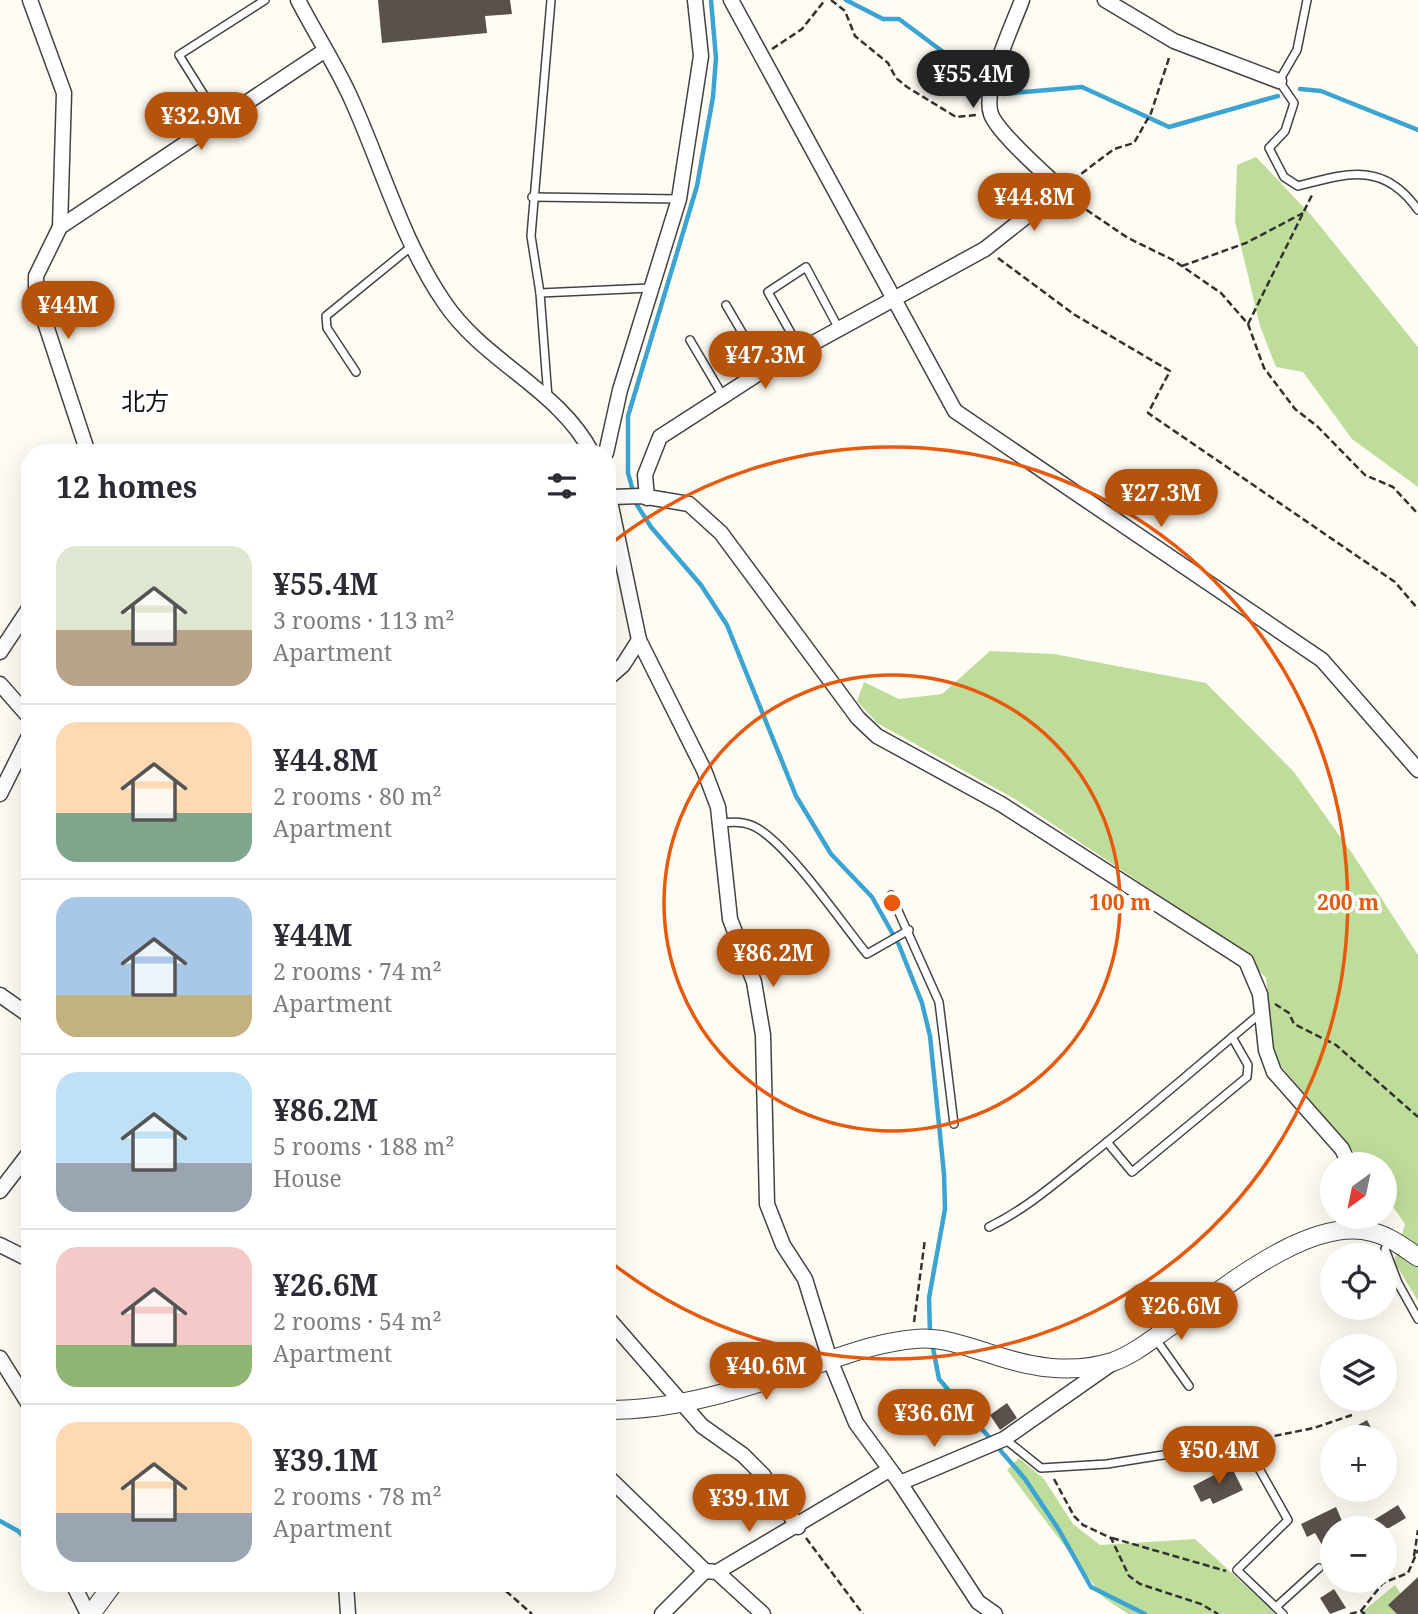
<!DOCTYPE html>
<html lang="en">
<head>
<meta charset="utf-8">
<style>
	:root { --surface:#fff; --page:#f7f7f7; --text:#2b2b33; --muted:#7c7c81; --line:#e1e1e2; --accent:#b45309 }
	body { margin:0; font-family:"Noto Serif","Noto Sans JP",serif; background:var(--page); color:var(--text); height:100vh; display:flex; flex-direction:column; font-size:26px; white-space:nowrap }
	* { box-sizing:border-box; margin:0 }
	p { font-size:23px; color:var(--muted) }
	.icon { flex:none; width:38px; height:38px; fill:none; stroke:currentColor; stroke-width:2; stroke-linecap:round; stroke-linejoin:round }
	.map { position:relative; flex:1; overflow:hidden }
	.side { position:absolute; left:21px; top:444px; width:595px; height:1148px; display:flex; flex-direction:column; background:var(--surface); border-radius:28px; box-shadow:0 7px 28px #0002 }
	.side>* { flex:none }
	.needle { width:46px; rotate:213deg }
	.tools { position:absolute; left:1320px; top:1152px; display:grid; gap:14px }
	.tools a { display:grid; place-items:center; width:77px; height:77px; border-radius:50%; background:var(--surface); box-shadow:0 7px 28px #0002; font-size:35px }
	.price { position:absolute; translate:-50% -60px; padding:0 16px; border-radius:24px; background:var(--accent); color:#fff; font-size:23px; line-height:46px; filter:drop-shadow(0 2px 4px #0008) }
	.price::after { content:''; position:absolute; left:50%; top:42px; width:21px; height:16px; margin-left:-10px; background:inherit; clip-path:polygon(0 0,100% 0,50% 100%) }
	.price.selected { background:#222; color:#fff }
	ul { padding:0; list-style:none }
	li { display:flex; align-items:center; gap:21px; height:175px; padding:0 35px }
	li+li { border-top:2px solid var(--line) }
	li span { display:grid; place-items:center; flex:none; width:196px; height:140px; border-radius:21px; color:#555 }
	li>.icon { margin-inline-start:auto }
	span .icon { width:84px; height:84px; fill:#fffc; stroke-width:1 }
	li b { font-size:30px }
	h2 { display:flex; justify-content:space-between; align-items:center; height:84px; padding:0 35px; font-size:30px }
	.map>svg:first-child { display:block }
	.forest { fill:#bedd9a }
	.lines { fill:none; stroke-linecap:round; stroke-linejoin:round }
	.stream { stroke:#3ba4d2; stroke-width:4.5 }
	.building { fill:#5a504c }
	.service-casing { stroke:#434343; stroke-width:10 }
	.minor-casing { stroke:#434343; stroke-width:17 }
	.tertiary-casing { stroke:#434343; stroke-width:20 }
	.path { stroke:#323232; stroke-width:2.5; stroke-dasharray:7 3.5; stroke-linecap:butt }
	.service { stroke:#fff; stroke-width:7 }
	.minor { stroke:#fff; stroke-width:14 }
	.tertiary { stroke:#fff; stroke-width:18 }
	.ring { fill:none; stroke:#e8590c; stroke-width:3.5 }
	.labels { text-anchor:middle; stroke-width:7; stroke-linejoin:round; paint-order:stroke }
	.quarter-label { font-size:24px; fill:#101010; stroke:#fff }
	.centre { fill:#e8590c; stroke:#fff; stroke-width:3.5 }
	.ring-label { font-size:21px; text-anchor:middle; font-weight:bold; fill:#e8590c; stroke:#fff; stroke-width:7; stroke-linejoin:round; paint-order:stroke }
</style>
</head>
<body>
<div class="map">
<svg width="1418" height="1614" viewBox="0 0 1418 1614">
	<rect width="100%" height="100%" fill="#fffcf4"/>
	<g class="forest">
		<path d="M 1256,157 L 1312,216 L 1418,347 L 1418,487 L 1352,439 L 1303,372 L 1276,367 L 1260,326 L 1235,221 L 1237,165 Z"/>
		<path d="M 990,651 L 1054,654 L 1206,683 L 1294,772 L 1352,853 L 1418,955 L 1418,1301 L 1394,1261 L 1405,1224 L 1384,1194 L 1384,1164 L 1364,1164 L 1275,1059 L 1266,978 L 1234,945 L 1015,799 L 877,723 L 857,701 L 864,682 L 899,699 L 942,694 Z"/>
		<path d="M 1019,1458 L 1044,1479 L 1073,1524 L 1100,1545 L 1195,1539 L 1276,1614 L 1128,1614 L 1104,1598 L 1007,1470 Z"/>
		<path d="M 1395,1585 L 1414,1614 L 1360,1614 Z"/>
	</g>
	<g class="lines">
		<g class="stream">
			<path d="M 711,0 L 716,58 L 713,97 L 697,186 L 628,416 L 628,473 L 637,505 L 651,527 L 701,585 L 727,625 L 796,796 L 831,854 L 872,897 L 899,945 L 922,1003 L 930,1036 L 944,1174 L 945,1209 L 929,1298 L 930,1334"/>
			<path d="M 846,0 L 883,19 L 899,19 L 958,63 L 969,92 L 980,96"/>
			<path d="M 1300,89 L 1321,91 L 1418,130"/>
			<path d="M 1003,94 L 1082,87 L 1169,127 L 1278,96"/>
			<path d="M 932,1343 L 939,1379 L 1025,1479 L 1059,1530 L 1091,1587 L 1145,1614"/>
			<path d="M 0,1521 L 18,1531 L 30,1543"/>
		</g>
	</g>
	<g class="building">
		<path d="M 378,0 L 510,0 L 512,14 L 485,16 L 487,33 L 382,43 Z"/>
		<path d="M 1007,1403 L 1017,1418 L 1000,1430 L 990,1415 Z"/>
		<path d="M 1367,1420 L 1376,1437 L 1337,1437 Z"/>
		<path d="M 1231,1466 L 1243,1490 L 1213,1504 L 1210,1498 L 1201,1502 L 1193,1486 Z"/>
		<path d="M 1398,1505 L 1406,1518 L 1389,1528 L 1361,1528 Z"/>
		<path d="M 1336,1507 L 1345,1528 L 1332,1528 L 1332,1562 L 1315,1533 L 1307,1537 L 1301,1524 Z"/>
		<path d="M 1418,1577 L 1418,1614 L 1397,1614 L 1388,1605 Z"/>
		<path d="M 1334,1589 L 1346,1608 L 1330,1614 L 1320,1598 Z"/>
	</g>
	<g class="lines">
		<g class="service-casing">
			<g id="service">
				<path d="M 1307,0 L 1297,50 L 1279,81 L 1294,103 L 1285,131 L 1269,148 L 1284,177 L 1298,186 C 1347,173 1384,161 1418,210"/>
				<path d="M 219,119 L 179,55 L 265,0"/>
				<path d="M 532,197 L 679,199"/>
				<path d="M 540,293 L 650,288"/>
				<path d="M 726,305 L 764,370"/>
				<path d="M 690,340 L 723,396"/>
				<path d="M 801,351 L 768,292 L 806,267 L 839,329"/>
				<path d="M 356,372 L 327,328 L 326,316 L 412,246"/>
				<path d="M 548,398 L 540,293 L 531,236 L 551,0"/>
				<path d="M 720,823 C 733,822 745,821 757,828 C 790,847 841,922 867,954 L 909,930"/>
				<path d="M 891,895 L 939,1002 L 954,1124"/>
				<path d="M 1107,1142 L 1132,1172 L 1247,1077 L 1248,1065 L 1232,1037"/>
				<path d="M 989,1227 C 1024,1210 1052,1186 1082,1162 C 1143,1114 1201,1063 1261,1013"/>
				<path d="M 1390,1239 L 1385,1249 L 1398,1283 L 1418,1319"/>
				<path d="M 1155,1338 L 1189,1386"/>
				<path d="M 1005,1439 L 1041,1468 L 1107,1464 L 1244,1442 L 1288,1520 L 1237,1570 L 1283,1614"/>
				<path d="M 1276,1607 L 1319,1568"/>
			</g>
		</g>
		<g class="minor-casing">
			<g id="minor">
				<path d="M 30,0 L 64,93 L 60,227 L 36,276 L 36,295 L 88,453"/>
				<path d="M 298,0 C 314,31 334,62 349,94 C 381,163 401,239 444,302 C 484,362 559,389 592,453"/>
				<path d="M 731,0 L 955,411 L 1322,660 L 1418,770"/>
				<path d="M 1105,0 L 1174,41 L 1279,81"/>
				<path d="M 60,227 L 324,51"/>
				<path d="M 606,453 L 620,390 L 679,199 L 701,56 L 695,0"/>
				<path d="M 607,487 L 639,640 L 704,770 L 718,807 L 730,919 L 754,982 L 763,1035 L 767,1204 L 783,1245 L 805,1279 L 830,1360 L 856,1423 L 900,1483 L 978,1602 L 995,1614"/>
				<path d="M 611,497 L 641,496 L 689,504 L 721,533 L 858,718 L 877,736 L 1001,804 L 1246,961 L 1260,994 L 1266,1050 L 1274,1072 L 1342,1149 L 1349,1164"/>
				<path d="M 647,498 L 645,475 L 660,437 L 764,370 L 985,249 L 1061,189 C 1045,174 997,132 991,114 C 982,89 1013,25 1022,0"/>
				<path d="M 0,652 L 30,607"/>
				<path d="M 607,679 L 623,665 L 639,640"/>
				<path d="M 0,684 L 30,718"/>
				<path d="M 0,794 L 30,734"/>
				<path d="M 0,995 L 30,1016"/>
				<path d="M 0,1191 L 30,1152"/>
				<path d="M 1369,1231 L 1370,1216"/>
				<path d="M 0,1245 L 30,1260"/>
				<path d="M 607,1317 L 702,1426 L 743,1455 L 763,1475 L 798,1527"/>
				<path d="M 0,1358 L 30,1406"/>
				<path d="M 607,1476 L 705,1571 L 717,1572 L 889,1470"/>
				<path d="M 900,1483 L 1004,1439 L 1111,1364"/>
				<path d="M 717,1572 L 763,1614"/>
				<path d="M 73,1584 L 88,1614"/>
				<path d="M 346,1584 L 348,1614"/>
				<path d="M 662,1614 L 705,1571"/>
			</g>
		</g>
		<g class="tertiary-casing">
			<g id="tertiary">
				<path d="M 607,1410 C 678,1410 742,1389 808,1367 C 843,1356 878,1342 915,1339 C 939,1336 965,1346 988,1353 C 1029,1367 1069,1375 1112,1362 C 1133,1355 1152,1339 1171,1326 C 1219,1292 1309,1215 1372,1232 C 1389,1236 1403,1247 1418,1257"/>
				<path d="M 91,1614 L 113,1584"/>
			</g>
		</g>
		<g class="path">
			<path d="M 831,0 L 845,11 L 855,36 L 888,63 L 896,78 L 907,87 L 956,117 L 976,115"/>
			<path d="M 772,49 L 802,29 L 825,0"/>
			<path d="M 1073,180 L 1114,149 L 1134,143 L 1151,113 L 1170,55"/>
			<path d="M 1069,198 L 1128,238 L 1173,260 L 1221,293 L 1248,324 L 1264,368 L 1295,409 L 1318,427 L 1365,475 L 1393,487 L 1418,514"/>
			<path d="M 998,258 L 1075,315 L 1170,371 L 1148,413 L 1395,582 L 1418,609"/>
			<path d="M 1182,266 L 1246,243 L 1303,213"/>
			<path d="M 1248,324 L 1312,195"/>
			<path d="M 1275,1004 L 1289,1013 L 1294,1024 L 1336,1045 L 1418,1117"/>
			<path d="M 914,1322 L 925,1239"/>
			<path d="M 1254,1440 L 1314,1428 L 1352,1415"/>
			<path d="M 1054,1479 L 1074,1516 L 1083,1525 L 1111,1538 L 1129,1576 L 1140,1584 L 1201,1604 L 1218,1614"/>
			<path d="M 806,1538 L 863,1614"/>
			<path d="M 1112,1538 L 1226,1571"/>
			<path d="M 1414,1556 L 1418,1530"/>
			<path d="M 498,1584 L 532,1614"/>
			<path d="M 1361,1611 L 1383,1583 L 1408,1573 L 1418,1550"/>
			<path d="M 1350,1614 L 1361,1611 L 1365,1614"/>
		</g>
		<use href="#service" class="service"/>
		<use href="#minor" class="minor"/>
		<use href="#tertiary" class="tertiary"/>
	</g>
	<g class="ring">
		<circle cx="892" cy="903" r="228"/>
		<path d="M608 546A456 456 0 1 1 608 1260"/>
	</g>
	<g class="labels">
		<g class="quarter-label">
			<text x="145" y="410">北方</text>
		</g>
	</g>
	<circle cx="892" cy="903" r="10" class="centre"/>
	<g class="ring-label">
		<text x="1120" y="910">100 m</text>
		<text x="1348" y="910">200 m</text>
	</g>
</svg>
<div class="tools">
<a><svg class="needle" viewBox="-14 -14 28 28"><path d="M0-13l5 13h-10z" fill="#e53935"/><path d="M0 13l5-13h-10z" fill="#7c7c81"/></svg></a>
<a><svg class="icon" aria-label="locate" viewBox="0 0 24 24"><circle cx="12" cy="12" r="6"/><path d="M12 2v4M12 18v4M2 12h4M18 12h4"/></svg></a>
<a><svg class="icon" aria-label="layers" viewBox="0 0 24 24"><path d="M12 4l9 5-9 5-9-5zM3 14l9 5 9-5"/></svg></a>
<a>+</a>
<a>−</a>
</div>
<b class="price selected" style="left:973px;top:110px">¥55.4M</b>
<b class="price" style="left:201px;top:152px">¥32.9M</b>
<b class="price" style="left:1034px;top:233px">¥44.8M</b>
<b class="price" style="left:68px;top:341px">¥44M</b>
<b class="price" style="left:765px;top:391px">¥47.3M</b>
<b class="price" style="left:1161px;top:529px">¥27.3M</b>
<b class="price" style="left:773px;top:989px">¥86.2M</b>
<b class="price" style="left:1181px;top:1342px">¥26.6M</b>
<b class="price" style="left:766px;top:1402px">¥40.6M</b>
<b class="price" style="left:934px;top:1449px">¥36.6M</b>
<b class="price" style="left:1219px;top:1486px">¥50.4M</b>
<b class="price" style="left:749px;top:1534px">¥39.1M</b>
<section class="side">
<h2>12 homes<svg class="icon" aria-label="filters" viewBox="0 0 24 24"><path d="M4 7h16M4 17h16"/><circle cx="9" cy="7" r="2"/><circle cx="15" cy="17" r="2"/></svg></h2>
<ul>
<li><span style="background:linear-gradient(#dfe7d0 60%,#b9a48a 0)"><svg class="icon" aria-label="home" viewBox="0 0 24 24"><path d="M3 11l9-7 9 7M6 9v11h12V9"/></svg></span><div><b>¥55.4M</b><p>3 rooms · 113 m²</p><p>Apartment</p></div></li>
<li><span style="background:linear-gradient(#ffd9b3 65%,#7fa58c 0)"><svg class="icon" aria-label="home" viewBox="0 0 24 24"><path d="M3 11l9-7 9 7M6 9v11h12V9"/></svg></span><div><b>¥44.8M</b><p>2 rooms · 80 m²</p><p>Apartment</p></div></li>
<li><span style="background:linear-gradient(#a9c7e8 70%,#c2b280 0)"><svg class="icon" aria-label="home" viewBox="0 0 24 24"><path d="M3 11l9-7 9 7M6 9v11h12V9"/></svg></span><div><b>¥44M</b><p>2 rooms · 74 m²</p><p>Apartment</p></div></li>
<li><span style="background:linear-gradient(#bfe0f5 65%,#9aa5b1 0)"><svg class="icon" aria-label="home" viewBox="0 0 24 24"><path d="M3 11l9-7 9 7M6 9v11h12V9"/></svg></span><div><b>¥86.2M</b><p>5 rooms · 188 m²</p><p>House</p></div></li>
<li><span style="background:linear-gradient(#f6c9c9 70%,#8fb573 0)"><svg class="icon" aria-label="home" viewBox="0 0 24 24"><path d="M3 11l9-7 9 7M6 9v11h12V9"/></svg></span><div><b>¥26.6M</b><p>2 rooms · 54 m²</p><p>Apartment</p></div></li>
<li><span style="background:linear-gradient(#ffd9b3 65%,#9aa5b1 0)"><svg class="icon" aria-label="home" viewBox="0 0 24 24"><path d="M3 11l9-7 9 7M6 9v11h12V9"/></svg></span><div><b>¥39.1M</b><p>2 rooms · 78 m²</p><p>Apartment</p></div></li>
</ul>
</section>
</div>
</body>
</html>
